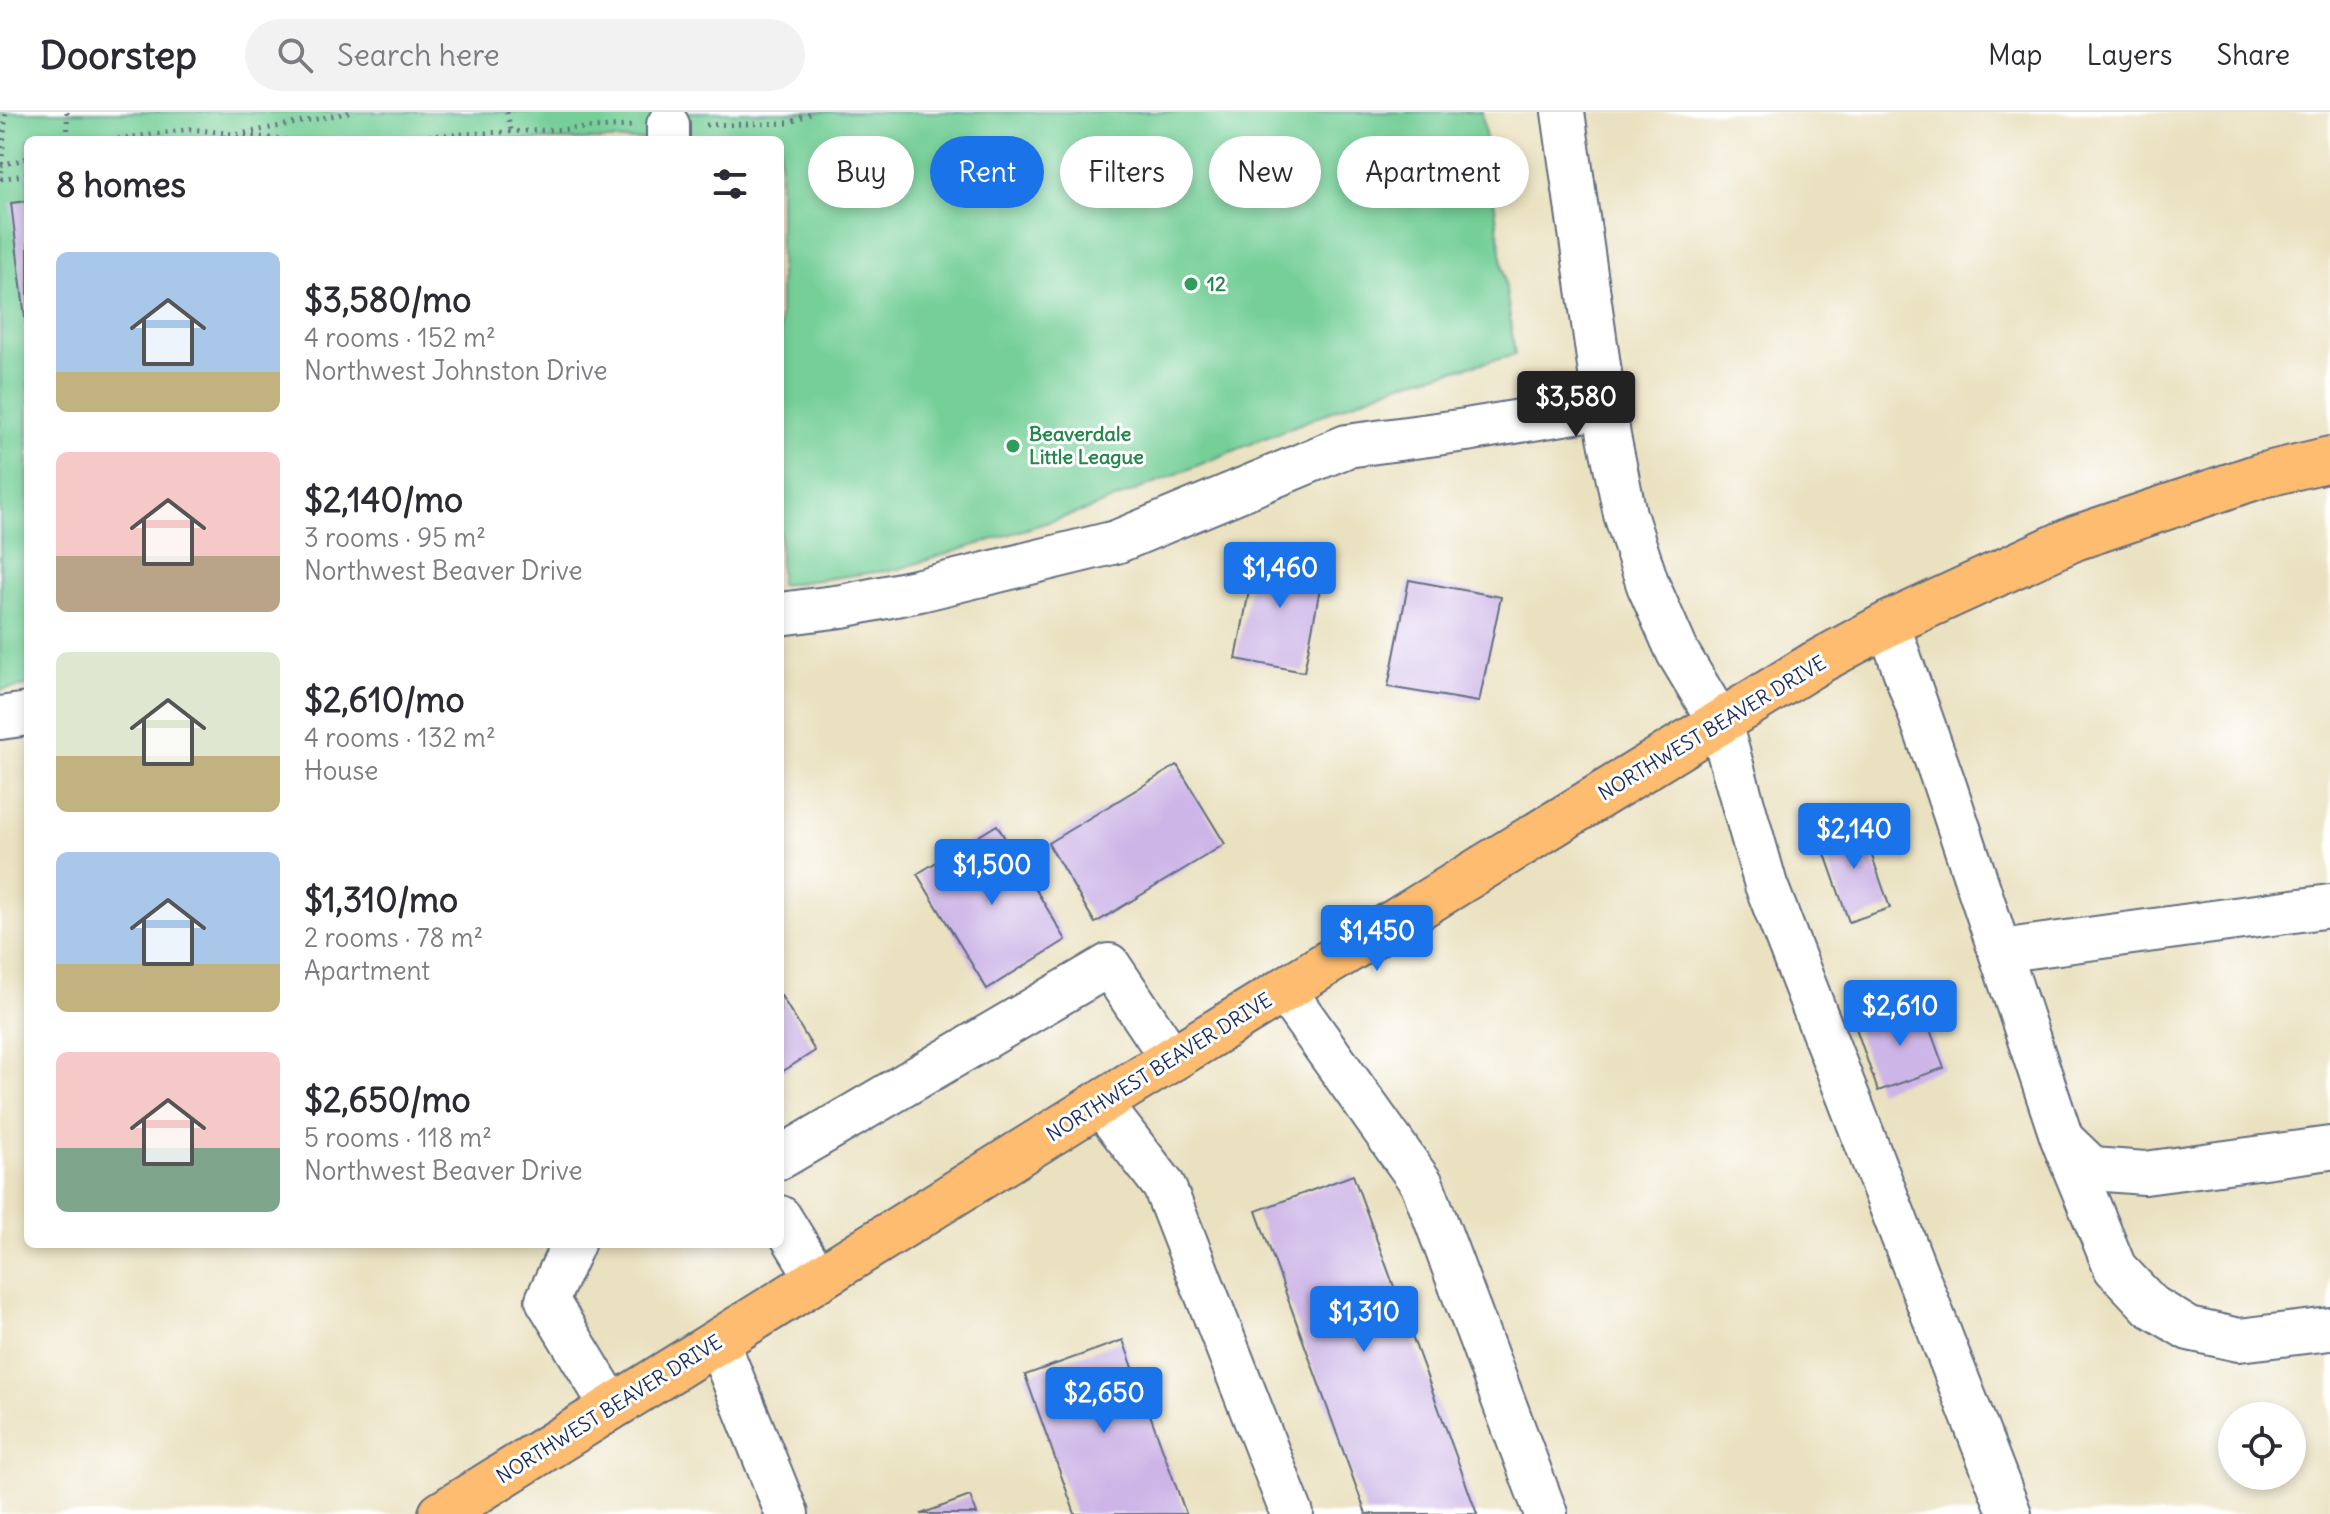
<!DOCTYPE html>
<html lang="en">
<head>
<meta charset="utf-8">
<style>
	:root { --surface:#fff; --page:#f2f2f3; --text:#2b2b33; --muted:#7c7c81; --line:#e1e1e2; --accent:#1a73e8 }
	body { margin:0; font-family:Delius,sans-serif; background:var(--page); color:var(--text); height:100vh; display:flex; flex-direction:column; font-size:30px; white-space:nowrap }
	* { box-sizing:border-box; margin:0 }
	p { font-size:26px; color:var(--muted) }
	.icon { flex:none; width:44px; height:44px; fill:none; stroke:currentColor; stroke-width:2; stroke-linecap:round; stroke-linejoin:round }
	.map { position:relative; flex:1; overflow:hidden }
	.panel { position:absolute; left:24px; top:24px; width:760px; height:1112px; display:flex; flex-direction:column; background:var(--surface); border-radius:12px; box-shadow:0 4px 12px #0003 }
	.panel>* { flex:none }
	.guide { position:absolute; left:808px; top:24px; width:760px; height:72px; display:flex; gap:16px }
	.buttons { position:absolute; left:2218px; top:1290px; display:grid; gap:16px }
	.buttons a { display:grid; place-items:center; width:88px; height:88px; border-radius:50%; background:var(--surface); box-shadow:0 4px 12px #0003; font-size:40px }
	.price { position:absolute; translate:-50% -68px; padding:0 18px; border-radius:8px; background:var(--accent); color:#fff; font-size:26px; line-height:52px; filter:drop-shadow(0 2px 4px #0008) }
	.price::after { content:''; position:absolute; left:50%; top:48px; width:24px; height:18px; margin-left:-12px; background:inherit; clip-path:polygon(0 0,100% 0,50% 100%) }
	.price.active { background:#222; color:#fff }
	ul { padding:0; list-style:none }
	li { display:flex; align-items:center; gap:24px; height:200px; padding:0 32px }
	li span { display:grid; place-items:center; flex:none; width:224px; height:160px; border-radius:12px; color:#555 }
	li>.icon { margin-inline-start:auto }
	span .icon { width:96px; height:96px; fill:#fffc; stroke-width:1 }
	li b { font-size:34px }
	h2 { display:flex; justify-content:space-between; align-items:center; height:96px; padding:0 32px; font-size:34px }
	.tag { padding:0 28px; border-radius:36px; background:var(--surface); box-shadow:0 4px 12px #0003; font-size:28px; line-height:72px }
	.tag.active { background:var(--accent); color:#fff }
	header { display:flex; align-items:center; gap:48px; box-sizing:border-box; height:112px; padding:0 40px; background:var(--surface); border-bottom:2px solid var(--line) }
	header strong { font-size:38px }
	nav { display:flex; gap:44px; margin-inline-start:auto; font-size:28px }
	.search { width:560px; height:72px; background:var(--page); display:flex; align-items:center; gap:20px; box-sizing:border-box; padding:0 28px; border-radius:44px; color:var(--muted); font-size:30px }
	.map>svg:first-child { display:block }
	.green { fill:#75cf97; stroke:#487f7a; stroke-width:2 }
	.building { fill:#cdb6e7 }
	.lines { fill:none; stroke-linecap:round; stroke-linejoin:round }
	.minor-casing { stroke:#636d80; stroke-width:46 }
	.major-casing { stroke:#636d80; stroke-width:48 }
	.path { stroke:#636d80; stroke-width:5; stroke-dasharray:2 6; stroke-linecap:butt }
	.minor { stroke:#fff; stroke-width:42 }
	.major { stroke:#fdbc6f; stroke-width:44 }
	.leisure-dot { fill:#2e9e5b; stroke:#fff; stroke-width:3 }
	.labels { text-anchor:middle; stroke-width:6; stroke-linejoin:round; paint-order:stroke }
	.leisure-label { font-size:20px; font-weight:bold; fill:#27864d; stroke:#fff; text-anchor:start }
	.street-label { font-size:20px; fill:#1b2f5e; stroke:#fff }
</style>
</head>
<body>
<header>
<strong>Doorstep</strong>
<div class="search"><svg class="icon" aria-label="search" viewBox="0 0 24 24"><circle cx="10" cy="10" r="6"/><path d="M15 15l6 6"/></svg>Search here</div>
<nav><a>Map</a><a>Layers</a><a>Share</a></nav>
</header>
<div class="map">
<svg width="2330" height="1402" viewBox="0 0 2330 1402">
	<rect width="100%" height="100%" fill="#fff"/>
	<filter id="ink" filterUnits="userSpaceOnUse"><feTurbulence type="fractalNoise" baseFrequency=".0125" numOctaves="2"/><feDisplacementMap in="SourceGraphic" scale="16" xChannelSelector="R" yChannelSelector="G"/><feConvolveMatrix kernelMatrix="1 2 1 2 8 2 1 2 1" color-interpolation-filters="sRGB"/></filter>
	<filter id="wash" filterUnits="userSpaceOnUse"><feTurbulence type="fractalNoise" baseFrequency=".006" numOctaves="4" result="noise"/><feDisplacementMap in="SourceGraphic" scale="32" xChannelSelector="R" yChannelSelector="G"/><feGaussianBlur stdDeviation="1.8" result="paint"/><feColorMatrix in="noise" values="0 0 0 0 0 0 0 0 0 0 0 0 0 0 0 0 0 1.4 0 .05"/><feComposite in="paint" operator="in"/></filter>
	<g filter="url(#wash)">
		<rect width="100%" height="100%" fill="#eae1c0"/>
		<path class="green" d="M 0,0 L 1482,0 L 1515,243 L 1401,271 L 1090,397 L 899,457 L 780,473 L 780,28 L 28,28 L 28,574 L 0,578 Z"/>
		<g id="blocks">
			<g class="building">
				<path d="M 28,89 L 28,214 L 26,214 L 11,91 Z"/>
				<path d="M 1257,437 L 1325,450 L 1304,560 L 1236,547 Z"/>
				<path d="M 1409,468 L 1501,485 L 1479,590 L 1388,575 Z"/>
				<path d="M 1177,653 L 1225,732 L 1095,811 L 1048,731 Z"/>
				<path d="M 1859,707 L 1890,796 L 1849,810 L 1818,722 Z"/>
				<path d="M 997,713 L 1066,828 L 987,877 L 917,762 Z"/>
				<path d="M 780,882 L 815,939 L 780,961 Z"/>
				<path d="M 1921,893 L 1944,956 L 1878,979 L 1856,916 Z"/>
				<path d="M 1353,1063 L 1440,1300 L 1477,1402 L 1366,1402 L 1256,1099 Z"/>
				<path d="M 1123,1228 L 1186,1402 L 1075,1402 L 1025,1263 Z"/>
				<path d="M 970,1384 L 977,1402 L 921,1402 Z"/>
			</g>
		</g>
	</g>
	<g filter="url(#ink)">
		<use href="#blocks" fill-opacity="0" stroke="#636d80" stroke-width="2"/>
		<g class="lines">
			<g class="minor-casing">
				<g id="minor">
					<path d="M 1563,0 L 1609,324 L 1625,402 L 1648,473 L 1678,541 L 1720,611 L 1766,773 L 2010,1402"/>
					<path d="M 668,13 L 668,28"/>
					<path d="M 780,502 L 842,494 L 920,478 L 1116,430 L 1347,334 L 1466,318 L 1605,295"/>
					<path d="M 1888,512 L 1944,671 L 2062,1027 L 2093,1057 L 2145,1061 L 2330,1036"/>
					<path d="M 0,606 L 28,602"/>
					<path d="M 2000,839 L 2330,794"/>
					<path d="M 1284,878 L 1422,1072 L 1546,1402"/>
					<path d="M 1100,991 L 1164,1074 L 1292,1402"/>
					<path d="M 2064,1032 L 2115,1156 L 2151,1194 L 2189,1217 L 2239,1228 L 2330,1217"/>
					<path d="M 780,1046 L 1109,853 L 1172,947"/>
					<path d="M 780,1105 L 818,1167"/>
					<path d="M 573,1132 L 547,1188 L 612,1295"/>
					<path d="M 718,1230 L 787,1402"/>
				</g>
			</g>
			<g class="major-casing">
				<path id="major" d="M 441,1402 L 1100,991 L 1816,551 L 1888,512 L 2075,426 L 2259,364 L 2330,347"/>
			</g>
			<g class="path">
				<path d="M 67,0 L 68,28"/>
				<path d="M 507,0 L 511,18"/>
				<path d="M 706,13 L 790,11 L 812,0"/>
				<path d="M 245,21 L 352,0"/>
				<path d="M 110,28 L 190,17 L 287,28"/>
				<path d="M 208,28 L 231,24"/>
				<path d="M 333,28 L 632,14"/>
				<path d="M 1,53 L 28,46"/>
				<path d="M 1,67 L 28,62"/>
				<path d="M 0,68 L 6,0"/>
			</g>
			<use href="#minor" class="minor"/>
			<use href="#major" class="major"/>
		</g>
	</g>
	<g class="leisure-dot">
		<circle cx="1191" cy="172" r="8"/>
		<circle cx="1013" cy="334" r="8"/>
	</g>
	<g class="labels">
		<g class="leisure-label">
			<text x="1207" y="179">12</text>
			<text x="1029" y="329">Beaverdale<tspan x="1029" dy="23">Little League</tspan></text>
		</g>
		<g class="street-label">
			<text transform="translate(1712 616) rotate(-31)" y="7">NORTHWEST BEAVER DRIVE</text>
			<text transform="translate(1159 955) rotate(-32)" y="7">NORTHWEST BEAVER DRIVE</text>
			<text transform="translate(609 1297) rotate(-32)" y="7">NORTHWEST BEAVER DRIVE</text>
		</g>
	</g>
</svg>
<div class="buttons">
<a><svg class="icon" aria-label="locate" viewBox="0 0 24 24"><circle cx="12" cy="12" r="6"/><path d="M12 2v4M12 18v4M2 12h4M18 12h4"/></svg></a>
</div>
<b class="price active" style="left:1576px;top:327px">$3,580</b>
<b class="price" style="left:1280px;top:498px">$1,460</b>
<b class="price" style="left:1854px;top:759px">$2,140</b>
<b class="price" style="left:992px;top:795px">$1,500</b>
<b class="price" style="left:1377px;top:861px">$1,450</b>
<b class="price" style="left:1900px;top:936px">$2,610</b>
<b class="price" style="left:1364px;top:1242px">$1,310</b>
<b class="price" style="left:1104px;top:1323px">$2,650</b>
<div class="guide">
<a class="tag">Buy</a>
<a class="tag active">Rent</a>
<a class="tag">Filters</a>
<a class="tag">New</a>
<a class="tag">Apartment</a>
</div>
<section class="panel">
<h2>8 homes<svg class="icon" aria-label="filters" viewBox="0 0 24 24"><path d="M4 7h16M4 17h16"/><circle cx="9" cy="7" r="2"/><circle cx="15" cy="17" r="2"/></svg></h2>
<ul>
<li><span style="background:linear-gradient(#a9c7e8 75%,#c2b280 0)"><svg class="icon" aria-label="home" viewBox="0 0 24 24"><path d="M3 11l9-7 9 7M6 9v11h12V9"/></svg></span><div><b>$3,580/mo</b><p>4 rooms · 152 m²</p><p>Northwest Johnston Drive</p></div></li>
<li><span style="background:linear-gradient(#f6c9c9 65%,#b9a48a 0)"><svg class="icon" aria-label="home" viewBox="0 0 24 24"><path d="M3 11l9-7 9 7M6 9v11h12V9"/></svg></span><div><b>$2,140/mo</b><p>3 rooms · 95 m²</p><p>Northwest Beaver Drive</p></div></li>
<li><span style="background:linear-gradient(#dfe7d0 65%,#c2b280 0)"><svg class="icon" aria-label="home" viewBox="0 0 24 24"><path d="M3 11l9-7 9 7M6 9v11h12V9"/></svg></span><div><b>$2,610/mo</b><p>4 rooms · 132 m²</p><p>House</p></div></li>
<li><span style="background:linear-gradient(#a9c7e8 70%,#c2b280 0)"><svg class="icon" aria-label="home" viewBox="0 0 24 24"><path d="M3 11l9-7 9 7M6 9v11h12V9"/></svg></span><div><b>$1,310/mo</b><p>2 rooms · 78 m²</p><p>Apartment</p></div></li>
<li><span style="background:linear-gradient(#f6c9c9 60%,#7fa58c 0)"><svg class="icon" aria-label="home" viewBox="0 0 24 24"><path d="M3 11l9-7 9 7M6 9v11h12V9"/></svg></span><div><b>$2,650/mo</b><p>5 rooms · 118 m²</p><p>Northwest Beaver Drive</p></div></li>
</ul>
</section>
</div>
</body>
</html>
